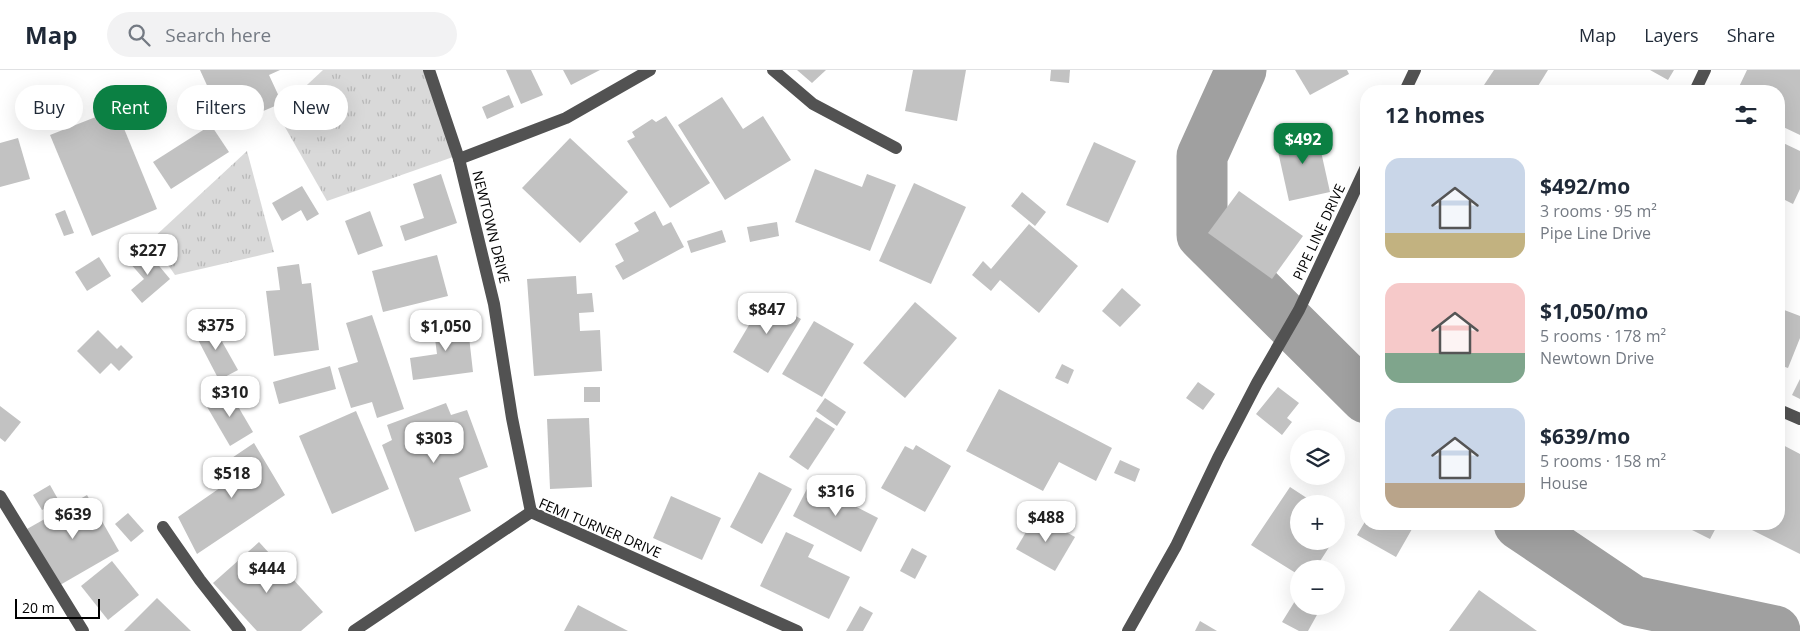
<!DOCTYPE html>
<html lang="en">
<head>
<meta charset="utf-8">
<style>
	:root { --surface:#fff; --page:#f2f2f3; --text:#1f2937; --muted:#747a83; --line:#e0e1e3; --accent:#0b8043 }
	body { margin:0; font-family:"Open Sans",sans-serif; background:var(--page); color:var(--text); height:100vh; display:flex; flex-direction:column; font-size:19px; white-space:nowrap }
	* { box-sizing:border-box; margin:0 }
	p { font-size:16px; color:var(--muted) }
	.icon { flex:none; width:28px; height:28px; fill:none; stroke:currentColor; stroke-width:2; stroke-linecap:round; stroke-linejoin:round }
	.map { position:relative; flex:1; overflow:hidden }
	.panel { position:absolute; left:1360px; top:15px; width:425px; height:445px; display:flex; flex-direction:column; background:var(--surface); border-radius:20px; box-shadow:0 5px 20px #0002 }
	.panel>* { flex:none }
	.hud { position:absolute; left:15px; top:15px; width:475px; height:45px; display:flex; gap:10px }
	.controls { position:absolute; left:1290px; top:360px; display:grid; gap:10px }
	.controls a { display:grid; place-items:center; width:55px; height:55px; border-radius:50%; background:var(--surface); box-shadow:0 5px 20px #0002; font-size:25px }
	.scale { position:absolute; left:15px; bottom:12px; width:85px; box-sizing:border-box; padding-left:5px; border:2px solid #000; border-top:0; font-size:14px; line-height:18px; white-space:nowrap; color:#000; -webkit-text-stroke:4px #fff; paint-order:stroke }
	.price { position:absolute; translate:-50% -42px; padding:0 11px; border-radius:10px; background:#fff; color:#222; font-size:16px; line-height:32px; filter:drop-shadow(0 1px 2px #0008) }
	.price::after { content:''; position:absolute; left:50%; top:30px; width:15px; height:11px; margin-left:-8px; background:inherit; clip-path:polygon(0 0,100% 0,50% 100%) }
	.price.current { background:var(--accent); color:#fff }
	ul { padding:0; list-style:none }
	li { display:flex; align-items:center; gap:15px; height:125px; padding:0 25px }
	li span { display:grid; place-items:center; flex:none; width:140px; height:100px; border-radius:15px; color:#555 }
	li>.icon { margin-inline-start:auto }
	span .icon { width:60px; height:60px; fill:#fffc; stroke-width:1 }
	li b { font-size:21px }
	h2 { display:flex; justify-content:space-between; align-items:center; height:60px; padding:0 25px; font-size:21px }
	.chip { padding:0 18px; border-radius:22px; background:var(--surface); box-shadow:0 5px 20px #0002; font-size:18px; line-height:45px }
	.chip.current { background:var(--accent); color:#fff }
	header { display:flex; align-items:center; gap:30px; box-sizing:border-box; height:70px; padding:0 25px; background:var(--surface); border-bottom:1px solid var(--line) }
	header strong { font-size:24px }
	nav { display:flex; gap:28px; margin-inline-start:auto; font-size:18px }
	.search { width:350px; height:45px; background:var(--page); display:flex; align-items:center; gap:12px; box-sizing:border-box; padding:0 18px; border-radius:28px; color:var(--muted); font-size:19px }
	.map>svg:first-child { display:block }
	.park { fill:url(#park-tufts) }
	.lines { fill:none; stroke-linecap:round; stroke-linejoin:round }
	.river { stroke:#a0a0a0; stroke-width:51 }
	.building { fill:#c2c2c2 }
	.minor { stroke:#525252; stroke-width:12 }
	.labels { text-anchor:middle; stroke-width:4; stroke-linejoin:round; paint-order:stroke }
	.street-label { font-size:14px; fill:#000; stroke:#fff }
</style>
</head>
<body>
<header>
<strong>Map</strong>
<div class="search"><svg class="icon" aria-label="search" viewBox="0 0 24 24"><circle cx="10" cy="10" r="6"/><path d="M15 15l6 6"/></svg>Search here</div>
<nav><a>Map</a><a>Layers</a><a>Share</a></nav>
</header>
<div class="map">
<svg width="1800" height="561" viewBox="0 0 1800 561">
	<defs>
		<pattern id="park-tufts" width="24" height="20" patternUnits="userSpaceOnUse" patternTransform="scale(1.25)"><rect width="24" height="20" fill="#d9d9d9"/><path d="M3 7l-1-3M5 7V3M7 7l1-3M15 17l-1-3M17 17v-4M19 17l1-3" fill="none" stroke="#b8b8b8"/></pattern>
	</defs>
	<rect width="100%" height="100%" fill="#fff"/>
	<g class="park">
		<path d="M 323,0 L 423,0 L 453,87 L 327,131 L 277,43 Z"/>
		<path d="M 247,81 L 274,182 L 175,205 L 151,170 Z"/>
	</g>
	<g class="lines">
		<g class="river">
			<path d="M 1241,0 L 1202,86 L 1202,165 L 1366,328"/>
			<path d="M 1519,454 L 1633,531 L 1775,561"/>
		</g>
	</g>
	<g class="building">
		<path d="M 200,0 L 280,0 L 269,5 L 282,33 L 226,57 Z"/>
		<path d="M 506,0 L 531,0 L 543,25 L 521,34 Z"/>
		<path d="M 563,0 L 600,0 L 571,15 Z"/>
		<path d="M 797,0 L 826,0 L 812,13 Z"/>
		<path d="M 913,0 L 966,0 L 957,51 L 905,41 Z"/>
		<path d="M 1051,0 L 1070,0 L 1069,13 L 1050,11 Z"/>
		<path d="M 1295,0 L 1347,0 L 1349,4 L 1310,25 Z"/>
		<path d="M 1494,0 L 1548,0 L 1535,21 L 1480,21 Z"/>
		<path d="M 1650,0 L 1674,0 L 1668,10 Z"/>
		<path d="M 1747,0 L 1800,0 L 1800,65 L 1779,55 L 1779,21 L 1737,21 Z"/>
		<path d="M 509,25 L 514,37 L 487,49 L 482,37 Z"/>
		<path d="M 722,27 L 743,59 L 763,46 L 791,90 L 725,130 L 678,55 Z"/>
		<path d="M 116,39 L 157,139 L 92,166 L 50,65 Z"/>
		<path d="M 666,46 L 710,113 L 670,138 L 627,71 L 635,67 L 632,62 L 652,49 L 656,52 Z"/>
		<path d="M 211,55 L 229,82 L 171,119 L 153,92 Z"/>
		<path d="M 1316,59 L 1330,122 L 1289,131 L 1275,68 Z"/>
		<path d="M 18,68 L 30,109 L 0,117 L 0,73 Z"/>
		<path d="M 570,68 L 628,122 L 580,173 L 522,118 Z"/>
		<path d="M 1779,71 L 1800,81 L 1800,119 L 1793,134 L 1779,127 Z"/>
		<path d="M 1094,72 L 1136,91 L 1108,153 L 1066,135 Z"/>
		<path d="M 815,99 L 862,117 L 867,104 L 896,115 L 870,181 L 795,152 Z"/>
		<path d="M 441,104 L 457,153 L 405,171 L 400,156 L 424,148 L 413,114 Z"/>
		<path d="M 914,113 L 966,137 L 931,214 L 879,191 Z"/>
		<path d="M 302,116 L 319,144 L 307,151 L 301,140 L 282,151 L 272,133 Z"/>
		<path d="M 1239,121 L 1303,166 L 1272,209 L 1208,163 Z"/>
		<path d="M 1022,122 L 1046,142 L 1035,156 L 1011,136 Z"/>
		<path d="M 65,140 L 74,163 L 64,166 L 55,144 Z"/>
		<path d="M 370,141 L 383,176 L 358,185 L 345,151 Z"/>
		<path d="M 655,141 L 663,156 L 671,152 L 684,177 L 623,210 L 615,196 L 624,191 L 615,174 L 639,161 L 634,153 Z"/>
		<path d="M 777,152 L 779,166 L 750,172 L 747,157 Z"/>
		<path d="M 1029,154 L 1078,196 L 1039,243 L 1000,210 L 991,221 L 972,205 L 983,191 L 991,199 Z"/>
		<path d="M 722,160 L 726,172 L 691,183 L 687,171 Z"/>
		<path d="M 145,179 L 170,209 L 142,233 L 131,220 L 144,209 L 129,192 Z"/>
		<path d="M 437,185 L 448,226 L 383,242 L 372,201 Z"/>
		<path d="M 99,187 L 111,206 L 87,221 L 75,202 Z"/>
		<path d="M 299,194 L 302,214 L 311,213 L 319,280 L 274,286 L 266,221 L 280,220 L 277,197 Z"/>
		<path d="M 576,206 L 577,224 L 592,223 L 594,242 L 579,243 L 580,261 L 600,260 L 602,301 L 534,306 L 527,209 Z"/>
		<path d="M 1122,218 L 1141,235 L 1120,257 L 1102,241 Z"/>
		<path d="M 765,228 L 801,249 L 768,303 L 733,282 Z"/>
		<path d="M 915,232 L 957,268 L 905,328 L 863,293 Z"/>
		<path d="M 1779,238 L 1800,246 L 1800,268 L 1788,298 L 1779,295 Z"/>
		<path d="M 372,245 L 404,339 L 377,348 L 372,332 L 351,338 L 338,298 L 358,292 L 346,253 Z"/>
		<path d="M 467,249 L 473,302 L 413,310 L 410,288 L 437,284 L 433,253 Z"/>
		<path d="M 814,251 L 854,274 L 822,327 L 782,304 Z"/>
		<path d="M 211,252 L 238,300 L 219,310 L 194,262 Z"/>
		<path d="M 98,260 L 117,279 L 121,275 L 133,287 L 119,301 L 111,293 L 100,304 L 77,281 Z"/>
		<path d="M 1062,294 L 1074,300 L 1068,314 L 1055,308 Z"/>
		<path d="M 330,296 L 336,319 L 279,334 L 273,312 Z"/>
		<path d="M 1800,309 L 1800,329 L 1792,325 Z"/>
		<path d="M 1198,312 L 1215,324 L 1203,340 L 1186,328 Z"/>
		<rect x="584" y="317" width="16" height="15"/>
		<path d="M 1278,317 L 1299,333 L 1287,348 L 1292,352 L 1282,365 L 1256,344 Z"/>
		<path d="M 999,319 L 1112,378 L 1096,411 L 1059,392 L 1043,421 L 966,381 Z"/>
		<path d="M 229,321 L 253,362 L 230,376 L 206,335 Z"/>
		<path d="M 825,328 L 846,342 L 837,356 L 816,341 Z"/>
		<path d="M 446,333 L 451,345 L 467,340 L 488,397 L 459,408 L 471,441 L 415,462 L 382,375 L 392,370 L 387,355 Z"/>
		<path d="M 0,336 L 21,352 L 5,372 L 0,368 Z"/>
		<path d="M 356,341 L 389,419 L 332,444 L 299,366 Z"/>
		<path d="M 816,347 L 835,359 L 808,400 L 789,387 Z"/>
		<path d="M 589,348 L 592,417 L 550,419 L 547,349 Z"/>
		<path d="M 254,373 L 285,425 L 197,484 L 178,447 L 227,413 L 217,398 Z"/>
		<path d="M 1781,374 L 1800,384 L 1800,484 L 1740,454 L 1779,454 L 1779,378 Z"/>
		<path d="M 916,375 L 951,396 L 925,442 L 881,418 L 905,376 L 913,380 Z"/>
		<path d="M 1120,390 L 1140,399 L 1135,412 L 1114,403 Z"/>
		<path d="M 759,402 L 792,419 L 762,474 L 730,457 Z"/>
		<path d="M 810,413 L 878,448 L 861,482 L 793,446 Z"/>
		<path d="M 50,415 L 59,431 L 42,440 L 33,425 Z"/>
		<path d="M 1290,417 L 1316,434 L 1299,434 L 1299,471 L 1333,471 L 1315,499 L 1299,499 L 1299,505 L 1251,475 Z"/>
		<path d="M 87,425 L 119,481 L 60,515 L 27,459 Z"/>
		<path d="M 671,426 L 721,448 L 702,490 L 653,468 Z"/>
		<path d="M 128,443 L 144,461 L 131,472 L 115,454 Z"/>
		<path d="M 1036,445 L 1075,467 L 1055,501 L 1016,479 Z"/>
		<path d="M 1336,446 L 1345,452 L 1336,466 Z"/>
		<path d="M 1366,450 L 1366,454 L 1403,454 L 1412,459 L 1396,487 L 1357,465 Z"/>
		<path d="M 1696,454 L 1718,454 L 1710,469 L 1692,460 Z"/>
		<path d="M 786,462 L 814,475 L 808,487 L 850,507 L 829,549 L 760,516 Z"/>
		<path d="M 259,472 L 323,542 L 301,561 L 257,561 L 213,513 Z"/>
		<path d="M 912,478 L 927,486 L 915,509 L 900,501 Z"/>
		<path d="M 112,491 L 139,525 L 108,550 L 81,516 Z"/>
		<path d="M 1479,520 L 1537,561 L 1449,561 Z"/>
		<path d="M 157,528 L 191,561 L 124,561 Z"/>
		<path d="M 1295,531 L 1299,533 L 1299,536 L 1305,536 L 1318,543 L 1308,561 L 1299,561 L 1282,552 Z"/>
		<path d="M 578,535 L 628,561 L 564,561 Z"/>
		<path d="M 860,536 L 873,543 L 863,561 L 846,561 Z"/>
		<path d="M 1200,551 L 1217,561 L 1195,561 Z"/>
	</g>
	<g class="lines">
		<g class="minor">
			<path d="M 429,0 L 459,89 L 494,234 L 512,348 L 531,442"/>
			<path d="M 773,0 L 813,34 L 896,78"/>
			<path d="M 1405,21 L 1415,0"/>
			<path d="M 1695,21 L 1705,0"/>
			<path d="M 459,89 L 566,48 L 650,0"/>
			<path d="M 1779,340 L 1800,349"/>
			<path d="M 0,426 L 83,561"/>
			<path d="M 163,457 L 200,510 L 240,561"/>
			<path d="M 354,561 L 531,442 L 797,561"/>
			<path d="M 1128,561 L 1176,476 L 1218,388 L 1257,313 L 1299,240 L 1366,97"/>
		</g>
	</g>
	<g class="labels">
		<g class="street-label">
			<text transform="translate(491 157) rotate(76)" y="5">NEWTOWN DRIVE</text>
			<text transform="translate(1319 162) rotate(-65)" y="5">PIPE LINE DRIVE</text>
			<text transform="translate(600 458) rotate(23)" y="5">FEMI TURNER DRIVE</text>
		</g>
	</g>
</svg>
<div class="controls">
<a><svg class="icon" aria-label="layers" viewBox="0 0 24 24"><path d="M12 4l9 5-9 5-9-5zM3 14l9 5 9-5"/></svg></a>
<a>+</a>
<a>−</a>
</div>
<div class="scale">20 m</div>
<b class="price current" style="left:1303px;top:95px">$492</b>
<b class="price" style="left:148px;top:206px">$227</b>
<b class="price" style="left:767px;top:265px">$847</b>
<b class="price" style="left:216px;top:281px">$375</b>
<b class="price" style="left:446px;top:282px">$1,050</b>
<b class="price" style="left:230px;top:348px">$310</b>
<b class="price" style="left:434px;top:394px">$303</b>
<b class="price" style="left:232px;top:429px">$518</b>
<b class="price" style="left:836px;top:447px">$316</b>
<b class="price" style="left:73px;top:470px">$639</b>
<b class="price" style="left:1046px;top:473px">$488</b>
<b class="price" style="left:267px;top:524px">$444</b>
<div class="hud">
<a class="chip">Buy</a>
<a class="chip current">Rent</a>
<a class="chip">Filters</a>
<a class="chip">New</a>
</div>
<section class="panel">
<h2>12 homes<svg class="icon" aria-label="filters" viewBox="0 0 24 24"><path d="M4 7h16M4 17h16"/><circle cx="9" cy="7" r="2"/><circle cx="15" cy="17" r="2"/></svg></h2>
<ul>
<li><span style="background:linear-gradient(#c9d6e8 75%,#c2b280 0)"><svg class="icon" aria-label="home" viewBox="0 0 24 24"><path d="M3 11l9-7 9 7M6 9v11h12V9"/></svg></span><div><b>$492/mo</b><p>3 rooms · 95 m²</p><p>Pipe Line Drive</p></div></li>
<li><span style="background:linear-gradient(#f6c9c9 70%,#7fa58c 0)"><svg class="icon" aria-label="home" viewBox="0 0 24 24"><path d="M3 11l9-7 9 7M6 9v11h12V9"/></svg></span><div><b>$1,050/mo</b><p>5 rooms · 178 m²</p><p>Newtown Drive</p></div></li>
<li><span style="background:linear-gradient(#c9d6e8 75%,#b9a48a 0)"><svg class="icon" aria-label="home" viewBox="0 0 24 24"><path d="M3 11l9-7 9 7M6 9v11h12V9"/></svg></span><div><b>$639/mo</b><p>5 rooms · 158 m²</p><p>House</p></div></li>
</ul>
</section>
</div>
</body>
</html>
